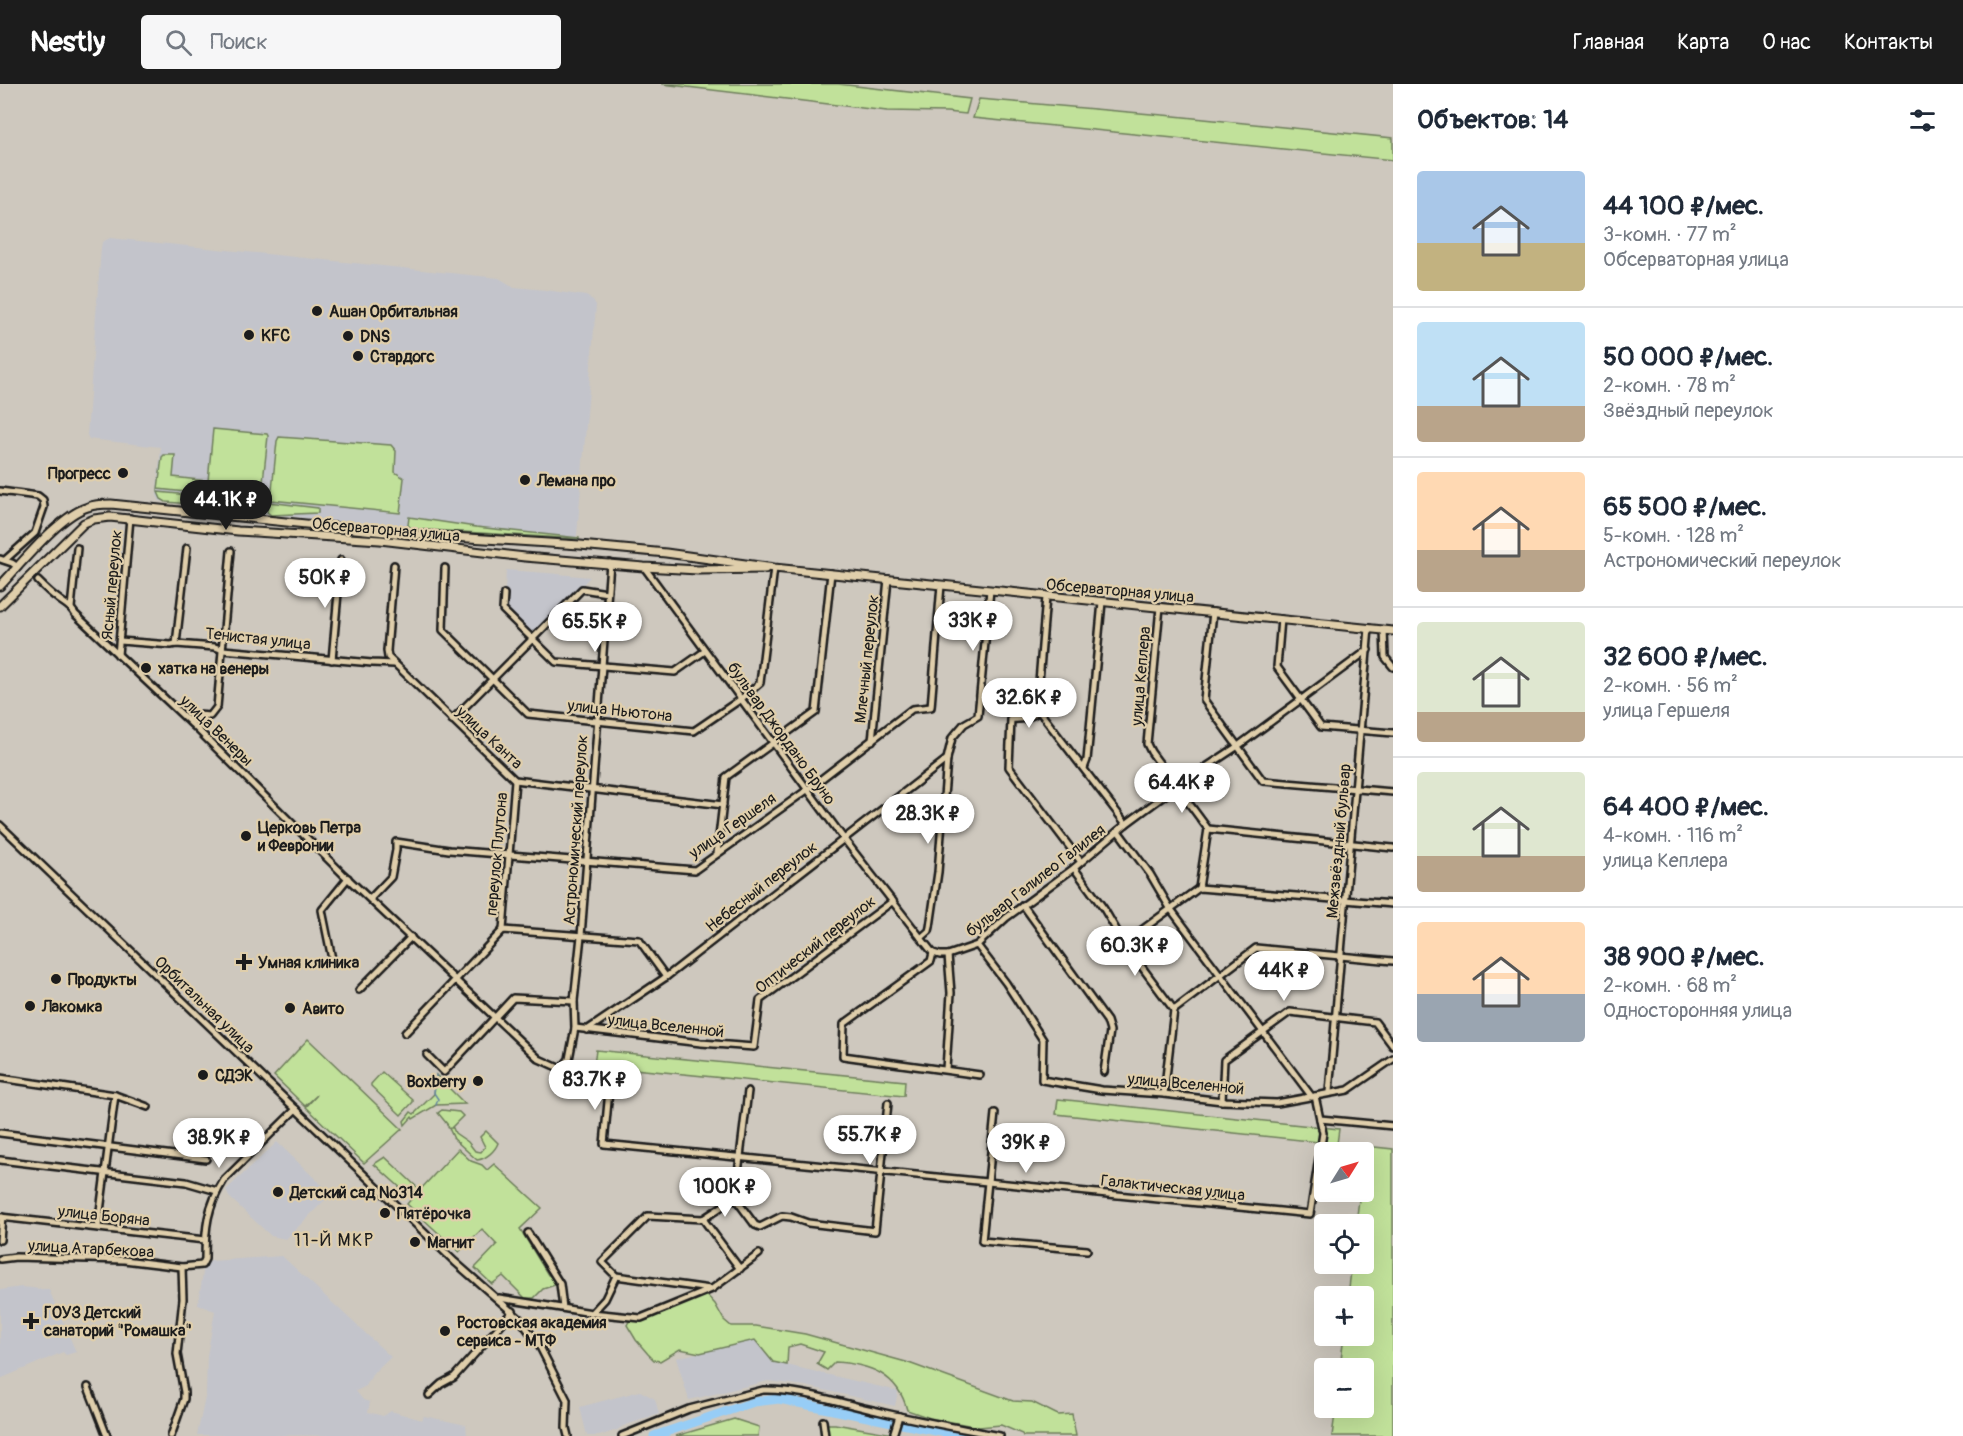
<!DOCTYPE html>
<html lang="ru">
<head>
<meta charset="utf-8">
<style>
	:root { --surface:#fff; --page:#f6f6f7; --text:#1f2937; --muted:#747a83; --line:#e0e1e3; --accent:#1c1c1c }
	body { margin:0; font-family:Pangolin,sans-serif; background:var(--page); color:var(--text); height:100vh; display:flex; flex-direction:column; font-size:22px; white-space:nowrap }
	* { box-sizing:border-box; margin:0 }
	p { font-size:20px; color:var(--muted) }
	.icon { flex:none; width:33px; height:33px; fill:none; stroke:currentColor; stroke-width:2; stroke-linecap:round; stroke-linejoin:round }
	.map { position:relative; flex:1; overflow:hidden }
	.drawer { display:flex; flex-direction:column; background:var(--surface); width:570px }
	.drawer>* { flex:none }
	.needle { width:39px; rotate:53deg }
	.controls { position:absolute; left:1314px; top:1058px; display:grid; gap:12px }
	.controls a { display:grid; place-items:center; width:60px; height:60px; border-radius:6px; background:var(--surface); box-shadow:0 6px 24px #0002; font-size:30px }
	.price { position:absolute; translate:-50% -51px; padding:0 14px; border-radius:21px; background:#fff; color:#222; font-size:20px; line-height:39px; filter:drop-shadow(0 2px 3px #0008) }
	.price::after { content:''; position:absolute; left:50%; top:36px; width:18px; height:14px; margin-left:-9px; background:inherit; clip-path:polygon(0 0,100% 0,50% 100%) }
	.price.selected { background:var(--accent); color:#fff }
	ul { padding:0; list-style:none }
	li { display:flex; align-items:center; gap:18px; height:150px; padding:0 24px }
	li+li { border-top:2px solid var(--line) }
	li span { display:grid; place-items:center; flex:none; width:168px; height:120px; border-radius:6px; color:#555 }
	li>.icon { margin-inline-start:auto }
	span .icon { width:72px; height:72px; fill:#fffc; stroke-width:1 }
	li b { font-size:26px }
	h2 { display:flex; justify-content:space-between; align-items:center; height:72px; padding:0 24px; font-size:26px }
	header { display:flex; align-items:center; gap:36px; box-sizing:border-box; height:84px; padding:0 30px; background:var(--accent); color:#fff }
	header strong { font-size:28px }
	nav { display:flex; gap:33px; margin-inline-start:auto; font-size:21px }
	.search { width:420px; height:54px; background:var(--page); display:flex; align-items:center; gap:15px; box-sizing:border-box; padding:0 21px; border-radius:6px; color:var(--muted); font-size:22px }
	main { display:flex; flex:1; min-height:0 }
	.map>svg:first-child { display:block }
	.built { fill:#c3c4cb }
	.green { fill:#c1e19a; stroke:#6e7e5b; stroke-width:1.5 }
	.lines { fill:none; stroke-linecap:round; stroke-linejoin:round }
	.stream { stroke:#66869f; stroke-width:1.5 }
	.river { stroke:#97cdf6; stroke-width:9 }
	.minor-casing { stroke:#1c1c1c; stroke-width:10 }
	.major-casing { stroke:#1c1c1c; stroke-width:11 }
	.minor { stroke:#dfceab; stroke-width:5 }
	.major { stroke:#dfceab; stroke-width:7 }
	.poi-dot { fill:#1c1c1c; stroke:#dfceab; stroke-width:2 }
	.labels { text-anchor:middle; stroke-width:4.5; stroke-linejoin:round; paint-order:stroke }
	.poi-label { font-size:16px; font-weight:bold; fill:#1c1c1c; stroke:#dfceab; text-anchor:start }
	.street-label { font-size:16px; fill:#1c1c1c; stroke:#dfceab }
	.neighbourhood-label { font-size:18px; letter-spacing:1.5px; fill:#1c1c1c; stroke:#dfceab }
</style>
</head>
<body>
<header>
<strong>Nestly</strong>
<div class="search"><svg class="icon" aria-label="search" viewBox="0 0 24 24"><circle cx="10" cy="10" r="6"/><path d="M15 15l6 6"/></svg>Поиск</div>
<nav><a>Главная</a><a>Карта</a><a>О нас</a><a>Контакты</a></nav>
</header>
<main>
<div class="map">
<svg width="1393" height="1352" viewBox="0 0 1393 1352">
	<rect width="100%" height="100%" fill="#cec8be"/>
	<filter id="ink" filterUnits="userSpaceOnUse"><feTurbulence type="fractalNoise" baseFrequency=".0167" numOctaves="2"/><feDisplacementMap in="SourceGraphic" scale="12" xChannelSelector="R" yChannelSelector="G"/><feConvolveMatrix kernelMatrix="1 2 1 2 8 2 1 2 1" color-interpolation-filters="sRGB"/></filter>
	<g filter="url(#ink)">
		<g class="built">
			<path d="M 110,154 L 499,194 L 514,203 L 546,206 L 586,212 L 593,216 L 596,221 L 577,451 L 574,456 L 450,451 L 160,417 L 157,412 L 157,404 L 161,363 L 89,355 L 87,351 L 101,164 L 102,158 Z"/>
			<path d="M 506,486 L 547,489 L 590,493 L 532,553 L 504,526 Z"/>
			<path d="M 277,1058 L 331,1110 L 286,1155 L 271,1152 L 229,1113 L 226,1106 Z"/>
			<path d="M 282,1172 L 391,1273 L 372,1291 L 366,1302 L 356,1307 L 363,1316 L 370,1318 L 368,1328 L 383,1332 L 391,1327 L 422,1336 L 424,1332 L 466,1341 L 467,1352 L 197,1351 L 206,1309 L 207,1272 L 215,1227 L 198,1221 L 204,1182 L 211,1177 Z"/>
			<path d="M 22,1203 L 49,1206 L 76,1268 L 66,1271 L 63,1268 L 0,1295 L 0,1206 Z"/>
			<path d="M 755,1256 L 774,1278 L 898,1307 L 895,1322 L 806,1302 L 768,1297 L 689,1316 L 676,1274 Z"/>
			<path d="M 640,1307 L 655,1315 L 659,1330 L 623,1342 L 617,1346 L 599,1352 L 587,1352 L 580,1323 Z"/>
		</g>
		<g class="green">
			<path d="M 662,0 L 838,0 L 970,15 L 966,30 L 947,28 L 887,27 Z"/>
			<path d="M 979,15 L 1174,32 L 1393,54 L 1393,76 L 973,34 Z"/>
			<path d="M 213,345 L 267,350 L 268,352 L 261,416 L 158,405 L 162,373 L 164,371 L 175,371 L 173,393 L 208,397 Z"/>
			<path d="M 279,353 L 391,361 L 396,367 L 395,388 L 404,394 L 400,429 L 271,416 L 277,357 Z"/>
			<path d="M 158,408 L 261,418 L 260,425 L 255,430 L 211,424 L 202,421 L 166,418 L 161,415 Z"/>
			<path d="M 268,418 L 318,424 L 318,429 L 271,431 L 267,428 Z"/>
			<path d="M 409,433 L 476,443 L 579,454 L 579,455 L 412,445 L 408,441 Z"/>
			<path d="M 308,955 L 402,1045 L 364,1079 L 306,1023 L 317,1011 L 305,1022 L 274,992 Z"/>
			<path d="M 596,966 L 905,997 L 904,1012 L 594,981 Z"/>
			<path d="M 382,988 L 413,1016 L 413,1018 L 401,1031 L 371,1002 L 371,1000 Z"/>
			<path d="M 436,991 L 465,1020 L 436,1021 L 413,1035 L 412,1033 L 405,1041 L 404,1037 L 411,1028 L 414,1030 L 434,1010 Z"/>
			<path d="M 1058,1015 L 1339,1045 L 1337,1060 L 1056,1030 Z"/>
			<path d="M 442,1026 L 459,1028 L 463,1032 L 451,1044 L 453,1044 L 455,1049 L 468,1058 L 475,1067 L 481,1068 L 485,1063 L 480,1053 L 486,1047 L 498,1059 C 495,1067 486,1075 477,1076 L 454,1055 L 447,1040 L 438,1029 Z"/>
			<path d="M 1365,1062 L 1393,1065 L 1393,1352 L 1332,1352 L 1336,1323 L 1364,1323 L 1364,1284 L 1340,1284 L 1344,1251 L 1364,1251 L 1364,1212 L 1348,1212 L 1352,1179 L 1364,1179 L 1364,1140 L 1356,1140 L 1360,1107 L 1364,1107 Z"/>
			<path d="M 458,1065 L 471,1077 L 482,1081 L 487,1086 L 494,1080 L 542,1124 L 520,1145 L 548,1191 L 554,1194 L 555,1201 L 543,1205 L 534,1214 L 525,1214 L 503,1192 L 492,1200 L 475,1184 L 497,1161 L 482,1145 L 459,1168 L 407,1120 L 412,1114 L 374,1080 L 385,1073 L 420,1106 Z"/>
			<path d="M 704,1208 L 715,1220 L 724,1236 L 731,1242 L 756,1242 L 805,1250 L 906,1278 L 1013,1317 L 1032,1318 L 1058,1331 L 1072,1330 L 1076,1352 L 1023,1352 L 1022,1350 L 1001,1341 L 979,1343 L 930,1334 L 907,1326 C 898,1290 869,1280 835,1278 L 827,1286 L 817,1280 L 824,1268 L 800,1260 L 788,1263 L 787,1281 L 773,1278 L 755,1256 L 700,1269 L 680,1265 L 660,1277 L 654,1276 L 648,1270 L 636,1256 L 627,1241 L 631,1234 L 641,1234 Z"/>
			<path d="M 734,1335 L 759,1343 L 758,1352 L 676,1352 Z"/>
			<path d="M 827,1340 L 835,1340 L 905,1352 L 824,1352 L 824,1346 Z"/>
		</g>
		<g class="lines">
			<path class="stream" d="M 436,991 L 434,1009 L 438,1015 L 436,1021"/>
			<path class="river" d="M 654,1352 L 754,1318 L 779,1315 L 961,1352"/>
			<g class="minor-casing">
				<g id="minor">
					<path d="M 0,407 L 38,412 L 43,416 L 44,423 L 35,449 L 5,476"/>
					<path d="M 0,475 L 12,479 L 18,483"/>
					<path d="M 394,481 L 387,567 L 388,573 L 515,696 L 723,721"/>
					<path d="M 644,483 L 844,755 L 921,854 L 933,869 L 940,871 L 948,871 L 977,861 L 1006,834 L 1074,784 L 1126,740 L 1176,703 L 1238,662 L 1368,566"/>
					<path d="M 445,484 L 443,546 L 528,630 L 694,647 L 741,615 L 760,599 L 774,484"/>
					<path d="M 38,497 C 44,503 50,509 57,514 C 64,520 70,521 75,530 L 195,643 L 343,790 L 539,975 L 561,985 L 569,975 L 575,944 L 574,917 L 581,852 L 610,479"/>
					<path d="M 504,510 L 503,526 L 556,578 L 675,588 L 705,567"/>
					<path d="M 1046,513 L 1037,622 L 1039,627 L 1126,740"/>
					<path d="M 1160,523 L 1147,660 L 1151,668 L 1208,745 L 1393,764"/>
					<path d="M 71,524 L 77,464"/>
					<path d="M 1213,528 L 1204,616 L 1263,697 L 1393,708"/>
					<path d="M 1281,535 L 1277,583 L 1321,643 L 1393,649"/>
					<path d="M 1384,546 L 1385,573 L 1393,583"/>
					<path d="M 120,557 L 171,561 L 176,560 L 215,563 L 223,566 L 372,579 L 394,580"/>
					<path d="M 176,560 L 187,464"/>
					<path d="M 118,571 L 130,434"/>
					<path d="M 332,576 L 341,476"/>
					<path d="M 1039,627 C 1030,634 1022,636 1011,635 L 1009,683 L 1081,778"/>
					<path d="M 452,636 L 582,505 L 607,509"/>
					<path d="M 191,639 L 198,631 L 210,632 L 217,623 L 231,467"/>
					<path d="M 872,657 L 888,495"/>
					<path d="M 1084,684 L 1087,676 L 1102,518"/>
					<path d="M 0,741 L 455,1178 L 520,1235 L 539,1261 L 567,1316 L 566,1344 L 568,1352"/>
					<path d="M 1118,747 L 1150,790 L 1170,824 L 1312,1013"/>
					<path d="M 717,770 L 726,693 L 816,628 L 831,489"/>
					<path d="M 1074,784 L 1104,825 L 1124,859 L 1174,926 L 1164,1010"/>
					<path d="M 1199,804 L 1208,745"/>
					<path d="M 370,815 L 391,793 L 396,766 L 396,758 L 449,766 L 695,786 L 807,706 L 912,625 L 931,623 L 941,501"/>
					<path d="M 1023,821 L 1107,937 L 1110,947 L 1104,988"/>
					<path d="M 503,846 L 515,696"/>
					<path d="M 921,854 L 929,847 L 930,843 L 938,788 L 947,675 L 952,654 L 964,640 L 978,632 L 990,506"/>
					<path d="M 1124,859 L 1199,804 L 1393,820"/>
					<path d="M 977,861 L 1006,899 L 1043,956 L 1042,996 L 1102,1006 L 1164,1010 L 1222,1017 L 1277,1019 L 1348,1006 L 1393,975"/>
					<path d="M 933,869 L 931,877 L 844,940 L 843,972 L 980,991"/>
					<path d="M 333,880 L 322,826 L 348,794"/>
					<path d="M 359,906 L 411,853"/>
					<path d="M 1174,926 L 1256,864 L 1393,877"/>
					<path d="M 575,944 L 701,959 L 754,963 L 760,916 L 893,817"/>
					<path d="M 587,946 L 666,893 L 947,675"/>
					<path d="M 405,949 L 503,846 L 639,856 L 666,893"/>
					<path d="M 427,971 L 444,988 L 513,914 L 574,917"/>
					<path d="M 946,985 L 951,909 L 948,871"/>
					<path d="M 0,994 L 115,1011 L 148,1023"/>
					<path d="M 610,996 L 604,1060 L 1310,1130 L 1323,1049 L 1315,1012"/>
					<path d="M 748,1007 L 735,1114 L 755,1141 L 760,1143 L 782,1132 L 791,1133 L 808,1139 L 875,1147 L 888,1019"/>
					<path d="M 1329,1008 L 1369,544"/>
					<path d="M 1222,1017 L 1224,976 L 1290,928 L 1375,938 L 1393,962"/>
					<path d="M 995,1029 L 982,1157 L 1087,1166"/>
					<path d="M 1320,1035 L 1393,1042"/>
					<path d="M 0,1049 L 206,1075"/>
					<path d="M 0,1076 L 186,1098 L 217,1107"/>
					<path d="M 0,1133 L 205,1156"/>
					<path d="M 703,1135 L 648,1132 L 602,1178 L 616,1192 L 710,1205"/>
					<path d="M 703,1135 L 740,1185"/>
					<path d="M 703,1135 L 735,1114"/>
					<path d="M 98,1143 L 115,1011"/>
					<path d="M 528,1149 L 560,1200 L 563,1224"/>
					<path d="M 0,1156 L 2,1133"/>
					<path d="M 0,1175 L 16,1173 L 124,1176 L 182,1183 L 202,1181 L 205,1175 C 205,1144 207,1123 224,1096 L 296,1025"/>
					<path d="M 499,1214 L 592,1229 L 641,1234 L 712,1205 L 759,1170"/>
					<path d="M 592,1229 L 605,1215 L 616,1192"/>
					<path d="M 88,1303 L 107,1352"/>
					<path d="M 429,1311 L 441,1300 L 454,1293 L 513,1227"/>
					<path d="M 823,1337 L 825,1352"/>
					<path d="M 894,1348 L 899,1332"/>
					<path d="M 171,1352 L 184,1315 L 184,1308 L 177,1270 L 183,1215 L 182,1183"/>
					<path d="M 622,1352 L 689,1325 L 763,1306 C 801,1305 840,1319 877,1327 C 918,1337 959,1344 1000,1352"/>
				</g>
			</g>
			<g class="major-casing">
				<g id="major">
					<path d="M 0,502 C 21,480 60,431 88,423 C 95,420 104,420 111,420 L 404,450 L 580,461 L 666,469 L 774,484 L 1393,547"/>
					<path d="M 0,522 L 84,439 L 94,435 L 110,433 L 238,447 L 380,456 L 525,473 L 644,483 L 698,486 L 765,485"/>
				</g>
			</g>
			<use href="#minor" class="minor"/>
			<use href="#major" class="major"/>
		</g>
	</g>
	<g class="poi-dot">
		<circle cx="317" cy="227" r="6"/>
		<circle cx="249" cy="251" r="6"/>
		<circle cx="348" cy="252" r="6"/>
		<circle cx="358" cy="272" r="6"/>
		<circle cx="123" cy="389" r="6"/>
		<circle cx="525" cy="396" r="6"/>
		<circle cx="146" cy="584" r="6"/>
		<circle cx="246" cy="752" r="6"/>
		<path d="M241 869h6v6h6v6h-6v6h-6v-6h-6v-6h6z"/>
		<circle cx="56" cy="895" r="6"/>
		<circle cx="30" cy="922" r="6"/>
		<circle cx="290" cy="924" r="6"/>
		<circle cx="203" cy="991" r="6"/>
		<circle cx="478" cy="997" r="6"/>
		<circle cx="278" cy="1108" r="6"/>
		<circle cx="385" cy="1129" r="6"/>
		<circle cx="415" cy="1158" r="6"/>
		<path d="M28 1228h6v6h6v6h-6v6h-6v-6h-6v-6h6z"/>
		<circle cx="445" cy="1247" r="6"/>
	</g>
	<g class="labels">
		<g class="poi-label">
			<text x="329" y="233">Ашан Орбитальная</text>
			<text x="261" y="257">KFC</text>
			<text x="360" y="258">DNS</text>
			<text x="370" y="278">Стардогс</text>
			<text x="111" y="395" text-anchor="end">Прогресс</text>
			<text x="537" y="402">Лемана про</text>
			<text x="158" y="590">хатка на венеры</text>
			<text x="258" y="749">Церковь Петра<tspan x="258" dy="18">и Февронии</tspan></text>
			<text x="258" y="884">Умная клиника</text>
			<text x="68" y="901">Продукты</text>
			<text x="42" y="928">Лакомка</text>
			<text x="302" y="930">Авито</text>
			<text x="215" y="997">СДЭК</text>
			<text x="466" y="1003" text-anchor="end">Boxberry</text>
			<text x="290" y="1114">Детский сад №314</text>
			<text x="397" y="1135">Пятёрочка</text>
			<text x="427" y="1164">Магнит</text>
			<text x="44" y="1234">ГОУЗ Детский<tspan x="44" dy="18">санаторий "Ромашка"</tspan></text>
			<text x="457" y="1244">Ростовская академия<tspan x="457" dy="18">сервиса - МТФ</tspan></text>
		</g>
		<g class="street-label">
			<text transform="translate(386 445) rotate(5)" y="6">Обсерваторная улица</text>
			<text transform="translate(111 501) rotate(-85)" y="6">Ясный переулок</text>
			<text transform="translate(1120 506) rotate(5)" y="6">Обсерваторная улица</text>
			<text transform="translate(258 554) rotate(6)" y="6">Тенистая улица</text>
			<text transform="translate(866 575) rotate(-84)" y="6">Млечный переулок</text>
			<text transform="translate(1140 592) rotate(-85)" y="6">улица Кеплера</text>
			<text transform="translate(620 626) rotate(6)" y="6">улица Ньютона</text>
			<text transform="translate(217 646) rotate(44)" y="6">улица Венеры</text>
			<text transform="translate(782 649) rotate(54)" y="6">бульвар Джордано Бруно</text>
			<text transform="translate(490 653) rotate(43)" y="6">улица Канта</text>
			<text transform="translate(732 741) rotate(-35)" y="6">улица Гершеля</text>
			<text transform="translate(575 746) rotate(-86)" y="6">Астрономический переулок</text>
			<text transform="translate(1338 757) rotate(-85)" y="6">Межзвёздный бульвар</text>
			<text transform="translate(496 770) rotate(-85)" y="6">переулок Плутона</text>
			<text transform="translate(1035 796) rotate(-38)" y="6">бульвар Галилео Галилея</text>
			<text transform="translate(761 802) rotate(-38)" y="6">Небесный переулок</text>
			<text transform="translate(815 860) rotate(-38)" y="6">Оптический переулок</text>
			<text transform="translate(205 920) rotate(44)" y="6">Орбитальная улица</text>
			<text transform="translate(666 941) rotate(6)" y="6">улица Вселенной</text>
			<text transform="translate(1186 999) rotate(5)" y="6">улица Вселенной</text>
			<text transform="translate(1173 1103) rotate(6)" y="6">Галактическая улица</text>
			<text transform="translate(104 1131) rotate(6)" y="6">улица Боряна</text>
			<text transform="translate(91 1164) rotate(3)" y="6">улица Атарбекова</text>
		</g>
		<g class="neighbourhood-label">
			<text x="334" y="1162">11-Й МКР</text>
		</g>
	</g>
</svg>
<div class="controls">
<a><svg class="needle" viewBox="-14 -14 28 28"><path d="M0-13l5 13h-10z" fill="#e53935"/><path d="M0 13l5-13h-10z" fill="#747a83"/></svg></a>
<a><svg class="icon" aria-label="locate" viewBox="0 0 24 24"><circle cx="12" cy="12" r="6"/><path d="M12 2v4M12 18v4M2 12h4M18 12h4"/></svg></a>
<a>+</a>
<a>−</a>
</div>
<b class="price selected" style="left:226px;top:447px">44.1K ₽</b>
<b class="price" style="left:325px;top:525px">50K ₽</b>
<b class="price" style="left:973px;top:568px">33K ₽</b>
<b class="price" style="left:595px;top:569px">65.5K ₽</b>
<b class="price" style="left:1029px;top:645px">32.6K ₽</b>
<b class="price" style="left:1182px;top:730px">64.4K ₽</b>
<b class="price" style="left:928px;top:761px">28.3K ₽</b>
<b class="price" style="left:1135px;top:893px">60.3K ₽</b>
<b class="price" style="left:1284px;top:918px">44K ₽</b>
<b class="price" style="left:595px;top:1027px">83.7K ₽</b>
<b class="price" style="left:870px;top:1082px">55.7K ₽</b>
<b class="price" style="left:219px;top:1085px">38.9K ₽</b>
<b class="price" style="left:1026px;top:1090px">39K ₽</b>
<b class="price" style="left:725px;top:1134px">100K ₽</b>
</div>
<section class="drawer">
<h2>Объектов: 14<svg class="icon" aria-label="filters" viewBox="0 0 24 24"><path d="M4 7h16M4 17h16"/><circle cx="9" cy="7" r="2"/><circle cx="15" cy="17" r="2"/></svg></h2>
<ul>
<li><span style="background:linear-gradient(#a9c7e8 60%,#c2b280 0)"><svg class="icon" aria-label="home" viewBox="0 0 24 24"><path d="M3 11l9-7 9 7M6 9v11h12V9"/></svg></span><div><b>44 100 ₽/мес.</b><p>3-комн. · 77 m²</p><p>Обсерваторная улица</p></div></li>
<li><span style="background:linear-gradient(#bfe0f5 70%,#b9a48a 0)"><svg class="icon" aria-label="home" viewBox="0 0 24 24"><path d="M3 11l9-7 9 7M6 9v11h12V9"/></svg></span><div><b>50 000 ₽/мес.</b><p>2-комн. · 78 m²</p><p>Звёздный переулок</p></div></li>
<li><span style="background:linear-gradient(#ffd9b3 65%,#b9a48a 0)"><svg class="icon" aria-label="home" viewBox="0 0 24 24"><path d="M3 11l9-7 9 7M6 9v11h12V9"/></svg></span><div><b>65 500 ₽/мес.</b><p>5-комн. · 128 m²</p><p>Астрономический переулок</p></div></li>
<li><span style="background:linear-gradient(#dfe7d0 75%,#b9a48a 0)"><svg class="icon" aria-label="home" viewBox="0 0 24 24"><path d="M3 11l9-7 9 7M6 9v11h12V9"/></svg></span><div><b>32 600 ₽/мес.</b><p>2-комн. · 56 m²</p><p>улица Гершеля</p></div></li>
<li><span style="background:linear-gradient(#dfe7d0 70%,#b9a48a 0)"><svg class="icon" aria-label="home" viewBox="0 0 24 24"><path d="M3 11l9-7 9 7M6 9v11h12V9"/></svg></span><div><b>64 400 ₽/мес.</b><p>4-комн. · 116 m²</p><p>улица Кеплера</p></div></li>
<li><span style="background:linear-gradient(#ffd9b3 60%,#9aa5b1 0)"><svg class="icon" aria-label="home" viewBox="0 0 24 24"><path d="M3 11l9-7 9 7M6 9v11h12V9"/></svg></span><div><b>38 900 ₽/мес.</b><p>2-комн. · 68 m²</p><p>Односторонняя улица</p></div></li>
</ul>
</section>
</main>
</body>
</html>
